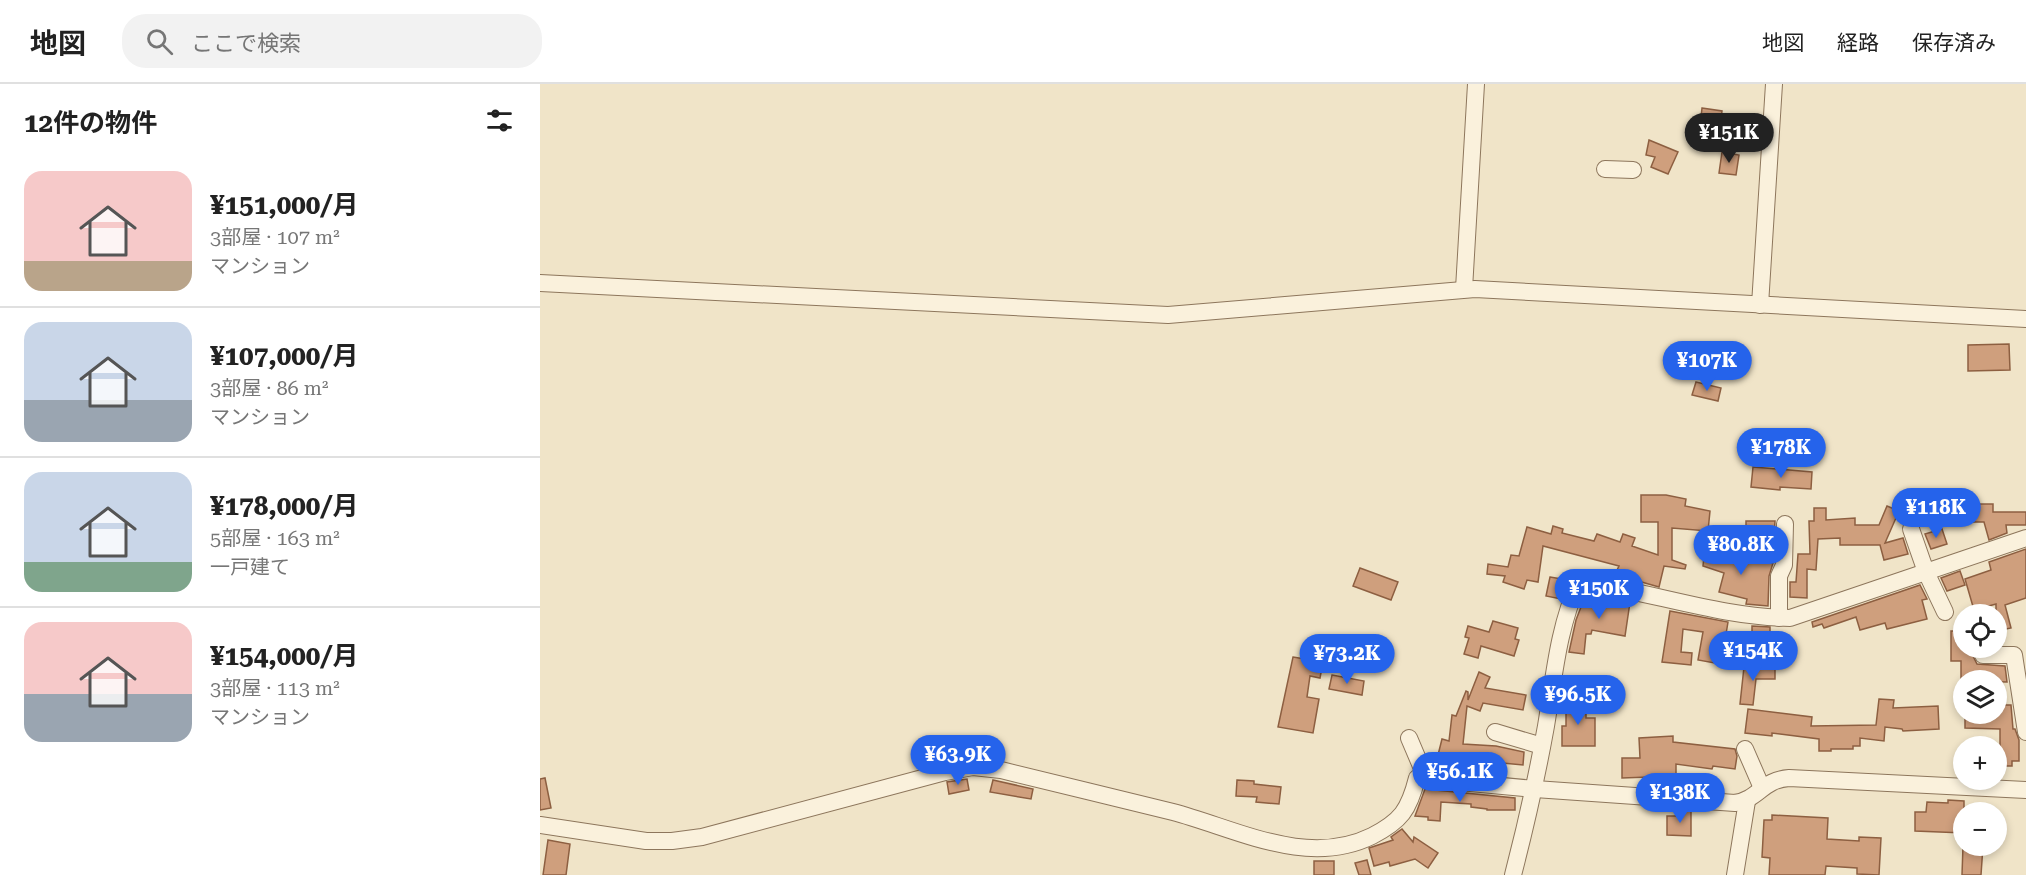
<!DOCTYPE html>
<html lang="ja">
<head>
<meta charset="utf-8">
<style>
	:root { --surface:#fff; --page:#f2f2f2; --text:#222; --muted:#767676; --line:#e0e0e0; --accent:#2563eb }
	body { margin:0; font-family:"Roboto Serif","Noto Sans JP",serif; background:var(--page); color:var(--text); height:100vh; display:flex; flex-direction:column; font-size:22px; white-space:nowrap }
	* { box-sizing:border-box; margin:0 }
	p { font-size:20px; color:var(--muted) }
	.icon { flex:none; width:33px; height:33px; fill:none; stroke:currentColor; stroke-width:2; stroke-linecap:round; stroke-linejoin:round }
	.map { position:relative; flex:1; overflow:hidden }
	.side { display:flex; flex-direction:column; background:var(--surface); width:540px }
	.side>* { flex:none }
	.controls { position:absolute; left:1413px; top:520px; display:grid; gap:12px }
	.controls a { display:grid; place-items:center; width:54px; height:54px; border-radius:50%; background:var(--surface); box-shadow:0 3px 9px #0003; font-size:30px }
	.price { position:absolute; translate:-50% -51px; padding:0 14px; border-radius:21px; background:var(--accent); color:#fff; font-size:20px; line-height:39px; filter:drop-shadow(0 2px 3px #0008) }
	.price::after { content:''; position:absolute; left:50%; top:36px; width:18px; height:14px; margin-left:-9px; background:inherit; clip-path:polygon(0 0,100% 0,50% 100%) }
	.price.on { background:#222; color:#fff }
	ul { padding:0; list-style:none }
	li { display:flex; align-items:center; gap:18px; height:150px; padding:0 24px }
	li+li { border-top:2px solid var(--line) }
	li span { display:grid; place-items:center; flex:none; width:168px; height:120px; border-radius:18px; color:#555 }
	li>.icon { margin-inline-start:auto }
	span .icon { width:72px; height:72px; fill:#fffc; stroke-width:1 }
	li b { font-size:26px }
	h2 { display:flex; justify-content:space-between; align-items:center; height:72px; padding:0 24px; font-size:26px }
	header { display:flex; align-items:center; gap:36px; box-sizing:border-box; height:84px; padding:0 30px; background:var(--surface); border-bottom:2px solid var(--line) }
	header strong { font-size:28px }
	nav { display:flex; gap:33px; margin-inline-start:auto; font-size:21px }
	.search { width:420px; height:54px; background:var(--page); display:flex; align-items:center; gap:15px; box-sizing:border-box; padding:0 21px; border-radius:24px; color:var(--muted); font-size:22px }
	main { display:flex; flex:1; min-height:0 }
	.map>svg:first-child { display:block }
	.building { fill:#cf9f7d; stroke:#8d5f41; stroke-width:1.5 }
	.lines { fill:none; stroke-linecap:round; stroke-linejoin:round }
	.minor-casing { stroke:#8d765c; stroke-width:18 }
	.minor { stroke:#faf1dc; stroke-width:16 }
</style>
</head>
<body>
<header>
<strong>地図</strong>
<div class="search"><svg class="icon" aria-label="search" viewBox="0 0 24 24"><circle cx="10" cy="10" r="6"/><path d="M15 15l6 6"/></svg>ここで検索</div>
<nav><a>地図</a><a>経路</a><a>保存済み</a></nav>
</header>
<main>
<section class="side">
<h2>12件の物件<svg class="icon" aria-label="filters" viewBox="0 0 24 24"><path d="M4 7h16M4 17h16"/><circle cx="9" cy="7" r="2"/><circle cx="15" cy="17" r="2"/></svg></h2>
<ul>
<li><span style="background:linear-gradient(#f6c9c9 75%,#b9a48a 0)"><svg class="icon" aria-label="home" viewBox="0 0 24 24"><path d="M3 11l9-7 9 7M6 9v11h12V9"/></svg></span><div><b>¥151,000/月</b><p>3部屋 · 107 m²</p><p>マンション</p></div></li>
<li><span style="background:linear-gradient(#c9d6e8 65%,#9aa5b1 0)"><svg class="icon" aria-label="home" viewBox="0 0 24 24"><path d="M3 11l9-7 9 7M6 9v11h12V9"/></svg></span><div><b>¥107,000/月</b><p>3部屋 · 86 m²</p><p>マンション</p></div></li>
<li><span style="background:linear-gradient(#c9d6e8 75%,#7fa58c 0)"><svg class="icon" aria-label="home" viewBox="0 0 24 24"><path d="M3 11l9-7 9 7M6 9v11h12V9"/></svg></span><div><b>¥178,000/月</b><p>5部屋 · 163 m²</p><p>一戸建て</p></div></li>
<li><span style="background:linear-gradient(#f6c9c9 60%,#9aa5b1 0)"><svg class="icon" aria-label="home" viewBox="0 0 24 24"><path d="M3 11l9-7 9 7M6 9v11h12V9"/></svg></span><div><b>¥154,000/月</b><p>3部屋 · 113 m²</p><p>マンション</p></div></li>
</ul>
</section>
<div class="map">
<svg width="1486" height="791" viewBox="0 0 1486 791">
	<rect width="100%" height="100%" fill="#f0e4c8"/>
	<g class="building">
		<path d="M 1162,24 L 1182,27 L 1179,53 L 1159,53 Z"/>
		<path d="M 1109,56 L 1138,68 L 1128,90 L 1111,83 L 1115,73 L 1106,71 Z"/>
		<path d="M 1182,68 L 1199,71 L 1196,91 L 1179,89 Z"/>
		<path d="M 1469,260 L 1470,286 L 1428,287 L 1428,261 Z"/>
		<path d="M 1156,298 L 1181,304 L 1178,317 L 1152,311 Z"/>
		<path d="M 1213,383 L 1272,388 L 1271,405 L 1240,403 L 1240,406 L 1211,403 Z"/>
		<path d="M 1101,411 L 1126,411 L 1146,415 L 1145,422 L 1170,427 L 1168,447 L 1132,444 L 1132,476 L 1146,481 L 1145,485 L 1124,482 L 1119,503 L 1091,495 L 1092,491 L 1077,486 L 1079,482 L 1003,462 L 998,498 L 987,496 L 984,505 L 963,498 L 965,492 L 947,490 L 948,480 L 968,483 L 971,471 L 979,472 L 987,443 L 1011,450 L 1013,442 L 1023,445 L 1022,449 L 1054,457 L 1057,450 L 1080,458 L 1083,450 L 1095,454 L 1092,462 L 1118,471 L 1118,438 L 1101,438 Z"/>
		<path d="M 1425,420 L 1453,420 L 1453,428 L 1486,428 L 1486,441 L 1466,441 L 1467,449 L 1449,456 L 1444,438 L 1424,438 Z"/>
		<path d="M 1347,422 L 1359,427 L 1345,459 L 1363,454 L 1368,470 L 1344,476 L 1340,461 L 1300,461 L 1300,454 L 1278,455 L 1276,486 L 1267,485 L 1267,514 L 1250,513 L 1250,498 L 1256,498 L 1258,470 L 1270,470 L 1269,437 L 1274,437 L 1274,424 L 1286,424 L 1286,436 L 1315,434 L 1315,441 L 1339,441 Z"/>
		<path d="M 1206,437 L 1235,437 L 1234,451 L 1206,451 Z"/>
		<path d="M 1402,445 L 1407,460 L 1391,465 L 1385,450 Z"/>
		<path d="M 1165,463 L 1192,473 L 1192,470 L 1233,479 L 1229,492 L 1228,522 L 1206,520 L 1207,515 L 1179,508 L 1184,489 L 1163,482 Z"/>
		<path d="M 1486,465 L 1486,514 L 1465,521 L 1471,544 L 1456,547 L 1456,520 L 1434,526 L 1425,495 L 1451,486 L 1449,478 Z"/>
		<path d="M 820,484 L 858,498 L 851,516 L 813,502 Z"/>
		<path d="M 1420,487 L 1425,501 L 1407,507 L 1401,494 Z"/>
		<path d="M 1010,493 L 1028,496 L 1021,515 L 1006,512 Z"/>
		<path d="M 1380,501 L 1387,515 L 1382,516 L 1387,535 L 1347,545 L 1345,539 L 1320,546 L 1316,533 L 1284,544 L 1282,540 L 1273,543 L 1272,538 Z"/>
		<path d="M 1046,510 L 1090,518 L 1085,552 L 1052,546 L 1051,550 L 1046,550 L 1044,570 L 1029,568 L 1036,536 Z"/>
		<path d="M 1130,527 L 1188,538 L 1184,562 L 1194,564 L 1191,582 L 1158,576 L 1163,548 L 1143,545 L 1141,568 L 1152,569 L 1151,581 L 1122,578 Z"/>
		<path d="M 953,537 L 978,544 L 975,555 L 979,556 L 974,572 L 941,562 L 938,574 L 924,570 L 929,554 L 925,553 L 928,542 L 949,548 Z"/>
		<path d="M 1212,542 L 1230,543 L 1230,553 L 1212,552 Z"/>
		<path d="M 1411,547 L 1424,547 L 1424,564 L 1436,564 L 1433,572 L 1437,580 L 1465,582 L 1467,598 L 1421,597 L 1421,577 L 1411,577 Z"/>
		<path d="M 753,573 L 783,578 L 780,594 L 770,592 L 767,613 L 779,615 L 773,649 L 738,643 Z"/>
		<path d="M 1204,583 L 1235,585 L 1235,595 L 1216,595 L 1213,621 L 1200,620 Z"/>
		<path d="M 939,588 L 950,593 L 945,604 L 986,611 L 983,626 L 943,619 L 940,627 L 927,622 L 923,660 L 956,662 L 984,668 L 983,681 L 952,678 L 952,674 L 914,672 L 912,679 L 897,675 L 902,655 L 909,657 L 912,631 L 916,632 L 926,607 L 928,608 L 928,616 Z"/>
		<path d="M 792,591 L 824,597 L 822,611 L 789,605 Z"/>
		<path d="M 1339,615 L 1354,616 L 1353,624 L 1398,622 L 1399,645 L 1363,647 L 1362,645 L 1345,643 L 1344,657 L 1320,654 L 1320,662 L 1313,662 L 1313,665 L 1291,665 L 1291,667 L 1279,667 L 1279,655 L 1232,649 L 1232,652 L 1205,649 L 1208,625 L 1272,633 L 1271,642 L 1336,641 Z"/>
		<path d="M 1026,617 L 1046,617 L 1046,634 L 1055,634 L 1055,662 L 1022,662 L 1022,642 L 1026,642 Z"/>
		<path d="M 1459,621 L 1471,621 L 1473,645 L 1475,645 L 1479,656 L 1479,677 L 1472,677 L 1472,682 L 1456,682 L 1456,665 L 1460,665 L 1460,645 L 1425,644 L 1425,630 L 1456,630 L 1459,629 Z"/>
		<path d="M 1133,652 L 1133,658 L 1195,665 L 1197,672 L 1195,685 L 1173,682 L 1172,685 L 1136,680 L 1136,692 L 1082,694 L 1082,674 L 1100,674 L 1099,654 Z"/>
		<path d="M 5,694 L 11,724 L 0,726 L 0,695 Z"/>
		<path d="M 427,695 L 429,706 L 409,710 L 407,698 Z"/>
		<path d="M 453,696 L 493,705 L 491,715 L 450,708 Z"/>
		<path d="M 697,696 L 714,697 L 714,700 L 741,703 L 739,720 L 716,718 L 717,713 L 696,712 Z"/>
		<path d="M 885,705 L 975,714 L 975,726 L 947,726 L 947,725 L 931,723 L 931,720 L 901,718 L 900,737 L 888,736 L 888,733 L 875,732 Z"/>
		<path d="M 1408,716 L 1424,717 L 1424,749 L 1375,747 L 1375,728 L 1386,728 L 1387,718 L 1408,719 Z"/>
		<path d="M 1136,725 L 1151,726 L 1151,752 L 1127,751 L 1127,732 L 1136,732 Z"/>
		<path d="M 1232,731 L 1288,734 L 1287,755 L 1319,757 L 1319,753 L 1341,754 L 1339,791 L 1317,790 L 1317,784 L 1286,782 L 1285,791 L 1229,791 L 1230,774 L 1222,773 L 1224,736 L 1232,736 Z"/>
		<path d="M 862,745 L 873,758 L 874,753 L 898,769 L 888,784 L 875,775 L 850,782 L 849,778 L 834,782 L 829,764 L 853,756 L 851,753 Z"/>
		<path d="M 8,756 L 30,760 L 26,791 L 3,791 Z"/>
		<path d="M 1423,762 L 1443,762 L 1441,791 L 1422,791 Z"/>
		<path d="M 827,776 L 831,791 L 819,791 L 815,779 Z"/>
		<rect x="774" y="777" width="20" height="14"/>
	</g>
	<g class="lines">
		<g class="minor-casing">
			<g id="minor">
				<path d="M 1065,85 L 1093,86"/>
				<path d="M 0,199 L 628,231 L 935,205 L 1486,235"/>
				<path d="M 924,205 L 936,0"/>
				<path d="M 1220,221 L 1234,0"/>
				<path d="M 1371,445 L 1386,488 L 1405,528"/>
				<path d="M 1239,534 L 1239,492 L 1244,481 L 1245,440"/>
				<path d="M 1443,571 L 1474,571 L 1486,648"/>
				<path d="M 955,648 L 1002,662"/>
				<path d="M 869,654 L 886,694"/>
				<path d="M 1205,665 L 1222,704"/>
				<path d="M 0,741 L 106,757 L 132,757 L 162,753 L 405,688 L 433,683 L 461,686 C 518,700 576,714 633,728 C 697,745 767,784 832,752 C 861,737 869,726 877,694 L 995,705 L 1195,719 C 1219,715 1222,696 1249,694 L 1486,706"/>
				<path d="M 973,791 C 986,741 997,692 1006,642 C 1014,594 1018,543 1039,498 C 1110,507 1178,533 1250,534 L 1486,454"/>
				<path d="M 1195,791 L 1207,717"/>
			</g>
		</g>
		<use href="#minor" class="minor"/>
	</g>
</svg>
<div class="controls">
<a><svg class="icon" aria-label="locate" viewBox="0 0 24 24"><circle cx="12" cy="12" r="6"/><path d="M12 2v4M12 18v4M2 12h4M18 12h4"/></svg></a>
<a><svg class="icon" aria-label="layers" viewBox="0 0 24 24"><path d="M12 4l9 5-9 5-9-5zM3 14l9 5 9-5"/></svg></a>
<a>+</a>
<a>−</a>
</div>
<b class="price on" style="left:1189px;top:80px">¥151K</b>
<b class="price" style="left:1167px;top:308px">¥107K</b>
<b class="price" style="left:1241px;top:395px">¥178K</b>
<b class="price" style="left:1396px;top:455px">¥118K</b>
<b class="price" style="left:1201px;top:492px">¥80.8K</b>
<b class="price" style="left:1059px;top:536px">¥150K</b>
<b class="price" style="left:1213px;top:598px">¥154K</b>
<b class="price" style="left:807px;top:601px">¥73.2K</b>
<b class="price" style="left:1038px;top:642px">¥96.5K</b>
<b class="price" style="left:418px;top:702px">¥63.9K</b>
<b class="price" style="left:920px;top:719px">¥56.1K</b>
<b class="price" style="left:1140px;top:740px">¥138K</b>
</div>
</main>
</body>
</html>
